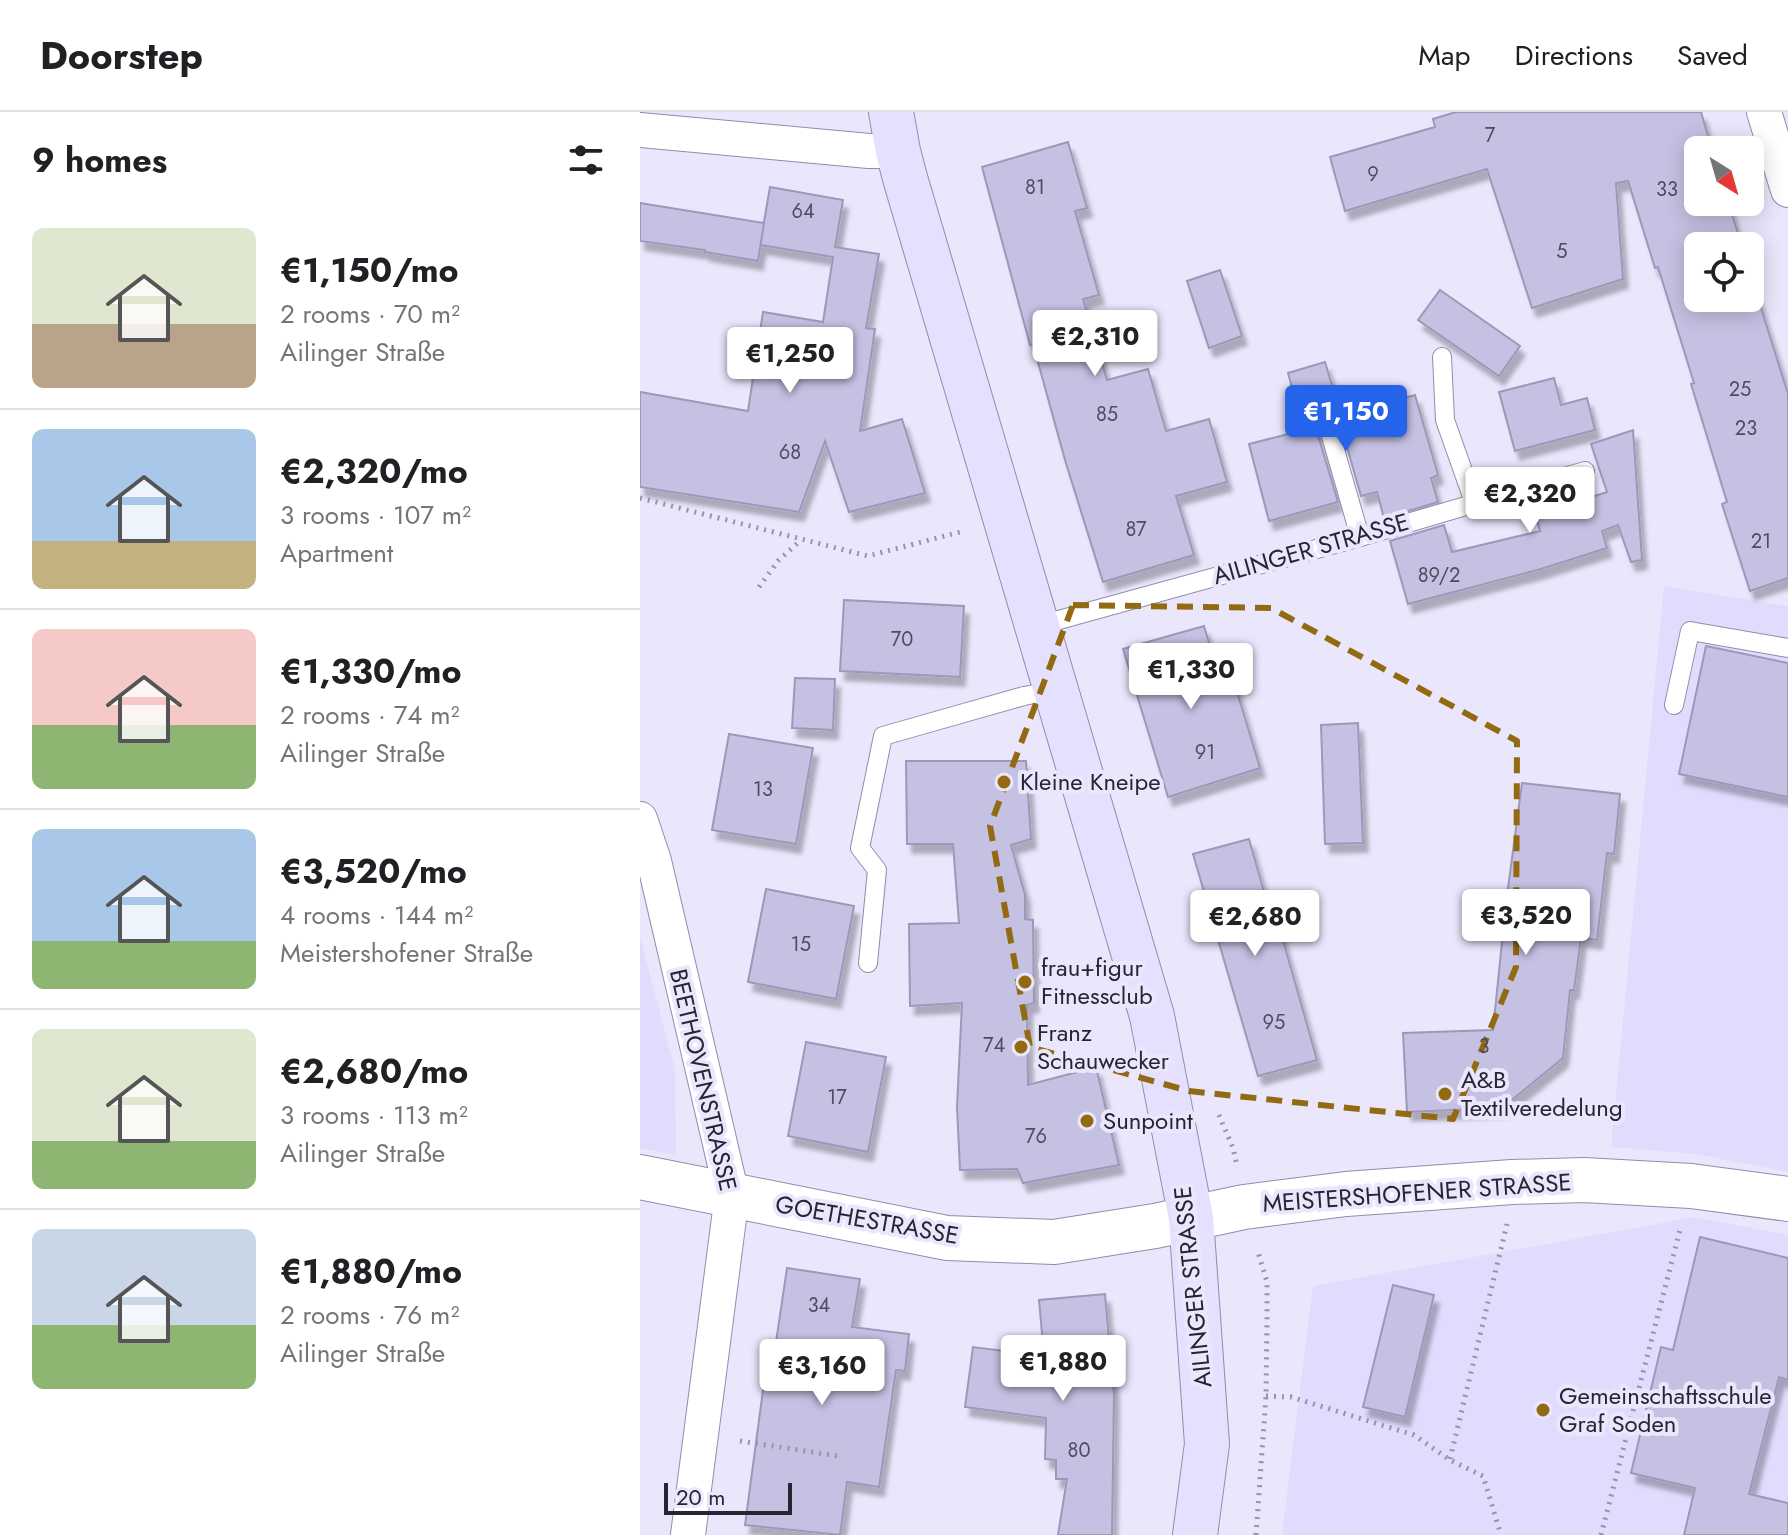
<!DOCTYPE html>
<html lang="en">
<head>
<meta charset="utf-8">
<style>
	:root { --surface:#fff; --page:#f6f6f6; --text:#202124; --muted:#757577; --line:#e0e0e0; --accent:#2563eb }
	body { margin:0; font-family:Jost,sans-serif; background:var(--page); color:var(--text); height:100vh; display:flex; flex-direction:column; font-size:30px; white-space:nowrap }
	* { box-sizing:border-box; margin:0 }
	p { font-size:26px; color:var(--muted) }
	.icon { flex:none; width:44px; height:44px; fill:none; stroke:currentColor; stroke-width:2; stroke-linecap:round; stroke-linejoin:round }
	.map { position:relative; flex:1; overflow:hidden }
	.sheet { display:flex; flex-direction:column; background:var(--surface); width:640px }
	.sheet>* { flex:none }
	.needle { width:52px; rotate:143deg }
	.tools { position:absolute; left:1044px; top:24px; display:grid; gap:16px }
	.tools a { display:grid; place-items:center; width:80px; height:80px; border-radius:12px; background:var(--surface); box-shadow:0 4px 20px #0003; font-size:40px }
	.scale { position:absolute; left:24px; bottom:20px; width:128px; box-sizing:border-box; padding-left:8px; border:4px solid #272532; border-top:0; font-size:22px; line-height:28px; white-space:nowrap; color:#272532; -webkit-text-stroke:6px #eae7fd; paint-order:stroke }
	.price { position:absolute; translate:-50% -68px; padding:0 18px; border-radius:8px; background:#fff; color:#222; font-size:26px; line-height:52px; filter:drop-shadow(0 2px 4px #0008) }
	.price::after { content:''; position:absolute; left:50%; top:48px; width:24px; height:18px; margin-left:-12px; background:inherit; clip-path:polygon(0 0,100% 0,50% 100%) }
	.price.current { background:var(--accent); color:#fff }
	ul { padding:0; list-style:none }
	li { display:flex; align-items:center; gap:24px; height:200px; padding:0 32px }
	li+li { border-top:2px solid var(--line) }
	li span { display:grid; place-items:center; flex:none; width:224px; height:160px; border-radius:12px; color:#555 }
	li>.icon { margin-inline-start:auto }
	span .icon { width:96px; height:96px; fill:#fffc; stroke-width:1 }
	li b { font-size:34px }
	h2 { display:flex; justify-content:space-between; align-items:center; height:96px; padding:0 32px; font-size:34px }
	header { display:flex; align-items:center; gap:48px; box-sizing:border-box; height:112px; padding:0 40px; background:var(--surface); border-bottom:2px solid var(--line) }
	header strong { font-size:38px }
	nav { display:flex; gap:44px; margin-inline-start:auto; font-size:28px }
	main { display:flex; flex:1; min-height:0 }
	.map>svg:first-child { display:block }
	.built { fill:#e0dcfe }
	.building { fill:#c5c1e3; stroke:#9c98b9; stroke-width:2; filter:url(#shadow) }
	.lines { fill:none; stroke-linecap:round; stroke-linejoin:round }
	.service-casing { stroke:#908cac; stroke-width:20 }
	.minor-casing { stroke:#908cac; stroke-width:36 }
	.tertiary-casing { stroke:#908cac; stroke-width:46 }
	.secondary-casing { stroke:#908cac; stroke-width:46 }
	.path { stroke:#9694a6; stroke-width:5; stroke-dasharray:2 6; stroke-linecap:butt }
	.service { stroke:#fff; stroke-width:18 }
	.minor { stroke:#fff; stroke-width:34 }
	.tertiary { stroke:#fff; stroke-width:44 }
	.secondary { stroke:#e5e0fe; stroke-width:44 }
	.marked { fill:none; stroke:#926a12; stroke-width:6; stroke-dasharray:16 10; stroke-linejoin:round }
	.poi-dot { fill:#926a12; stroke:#eae7fd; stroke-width:3 }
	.labels { text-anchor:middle; stroke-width:8; stroke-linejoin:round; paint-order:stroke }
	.number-label { font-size:20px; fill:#4e4c5e }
	.street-label { font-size:24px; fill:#272532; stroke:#eae7fd }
	.poi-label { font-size:24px; fill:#272532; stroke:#eae7fd; text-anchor:start }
</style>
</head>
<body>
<header>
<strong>Doorstep</strong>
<nav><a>Map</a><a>Directions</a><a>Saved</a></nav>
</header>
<main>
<section class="sheet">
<h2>9 homes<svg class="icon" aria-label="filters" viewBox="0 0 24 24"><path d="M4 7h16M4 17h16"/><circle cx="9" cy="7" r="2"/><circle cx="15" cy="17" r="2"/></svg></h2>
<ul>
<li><span style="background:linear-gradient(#dfe7d0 60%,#b9a48a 0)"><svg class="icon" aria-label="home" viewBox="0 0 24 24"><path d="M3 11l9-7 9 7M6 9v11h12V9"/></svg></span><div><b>€1,150/mo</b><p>2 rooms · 70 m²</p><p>Ailinger Straße</p></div></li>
<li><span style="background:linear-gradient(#a9c7e8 70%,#c2b280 0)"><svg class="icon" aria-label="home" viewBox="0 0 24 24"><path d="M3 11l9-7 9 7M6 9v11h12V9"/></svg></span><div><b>€2,320/mo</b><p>3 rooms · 107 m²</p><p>Apartment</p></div></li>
<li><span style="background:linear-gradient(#f6c9c9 60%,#8fb573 0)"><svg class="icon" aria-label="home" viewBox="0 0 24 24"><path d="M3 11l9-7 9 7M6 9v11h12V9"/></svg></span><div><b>€1,330/mo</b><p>2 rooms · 74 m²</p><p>Ailinger Straße</p></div></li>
<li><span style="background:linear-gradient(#a9c7e8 70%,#8fb573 0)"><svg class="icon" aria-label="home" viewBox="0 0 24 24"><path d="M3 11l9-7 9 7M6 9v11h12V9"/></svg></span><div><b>€3,520/mo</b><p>4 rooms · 144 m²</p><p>Meistershofener Straße</p></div></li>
<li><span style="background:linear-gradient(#dfe7d0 70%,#8fb573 0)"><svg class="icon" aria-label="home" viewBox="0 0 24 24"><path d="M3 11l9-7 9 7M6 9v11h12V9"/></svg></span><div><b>€2,680/mo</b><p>3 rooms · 113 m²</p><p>Ailinger Straße</p></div></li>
<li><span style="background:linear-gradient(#c9d6e8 60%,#8fb573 0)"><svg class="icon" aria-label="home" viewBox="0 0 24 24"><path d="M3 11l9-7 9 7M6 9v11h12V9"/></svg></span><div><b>€1,880/mo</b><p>2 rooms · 76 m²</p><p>Ailinger Straße</p></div></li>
</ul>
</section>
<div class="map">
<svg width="1148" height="1423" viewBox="0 0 1148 1423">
	<defs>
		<filter id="shadow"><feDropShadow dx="5" dy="9" stdDeviation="2" flood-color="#0004"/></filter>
	</defs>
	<rect width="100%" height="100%" fill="#eae7fd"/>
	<g class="built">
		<path d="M 1024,474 L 1148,494 L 1148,1060 L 1055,1042 L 971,1035 Z"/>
		<path d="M 0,825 L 35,957 L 36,1043 L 0,1036 Z"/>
		<path d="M 1055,1105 L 1148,1123 L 1148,1423 L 642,1423 L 673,1174 Z"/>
	</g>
	<g class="building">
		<path d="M 816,0 L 1061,0 L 1072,38 L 1058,38 L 1058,90 L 1088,90 L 1102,134 L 1058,134 L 1058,186 L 1110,186 L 1110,161 L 1148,282 L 1148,466 L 1110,479 L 1082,392 L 1087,390 L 1051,272 L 1054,271 L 1018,155 L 1015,156 L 988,69 L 976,71 L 983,167 L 892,196 L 847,57 L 705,99 L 690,45 L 795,15 L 793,7 Z"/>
		<path d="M 428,30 L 447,96 L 435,99 L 459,183 L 443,187 L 467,268 L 508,257 L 526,319 L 569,307 L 587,370 L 536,384 L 554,443 L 463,470 L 425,348 L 393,232 L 390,233 L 342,55 Z"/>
		<path d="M 130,75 L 203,88 L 195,135 L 239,142 L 226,216 L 235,217 L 220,319 L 262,307 L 285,381 L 209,400 L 185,329 L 159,400 L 0,375 L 0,280 L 108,299 L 123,200 L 183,210 L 193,145 L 120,133 Z"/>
		<path d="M 0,91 L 124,111 L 118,149 L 65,140 L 65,138 L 0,129 Z"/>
		<path d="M 580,158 L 602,224 L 569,236 L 547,169 Z"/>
		<path d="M 800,178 L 880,234 L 859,264 L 778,208 Z"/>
		<path d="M 685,250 L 701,304 L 775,283 L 798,363 L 791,366 L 798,390 L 744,406 L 737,380 L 721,384 L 701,314 L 697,308 L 686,305 L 680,309 L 677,320 L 698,390 L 629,409 L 609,332 L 664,318 L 648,261 Z"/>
		<path d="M 914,266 L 921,293 L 947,286 L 955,318 L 875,339 L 859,280 Z"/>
		<path d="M 993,318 L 1002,448 L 991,450 L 978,413 L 962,419 L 967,436 L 901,457 L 768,492 L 750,429 L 804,413 L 812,440 L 900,419 L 895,403 L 967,380 L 951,332 Z"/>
		<path d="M 204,488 L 324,494 L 320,565 L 200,559 Z"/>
		<path d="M 564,514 L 573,544 L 585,540 L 620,656 L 528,685 L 483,537 Z"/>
		<path d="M 1066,534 L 1148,551 L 1148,685 L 1039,662 Z"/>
		<path d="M 155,566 L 195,567 L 193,618 L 152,616 Z"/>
		<path d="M 718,611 L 723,731 L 685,732 L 681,613 Z"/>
		<path d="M 89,622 L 173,636 L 156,732 L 72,718 Z"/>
		<path d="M 266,649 L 386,649 L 391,727 L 371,733 L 385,783 L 385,807 L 393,808 L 394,891 L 387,893 L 388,973 L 456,955 L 479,1053 L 383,1071 L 377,1057 L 320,1058 L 317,995 L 322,891 L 270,894 L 269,812 L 319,811 L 313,732 L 267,732 Z"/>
		<path d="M 882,671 L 980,682 L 974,742 L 967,741 L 957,828 L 941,826 L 934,878 L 930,878 L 923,946 L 862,996 L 767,1000 L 763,921 L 853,918 L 866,791 Z"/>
		<path d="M 609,727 L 628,794 L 633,793 L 677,948 L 618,964 L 553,742 Z"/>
		<path d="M 126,777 L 214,794 L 196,887 L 108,870 Z"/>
		<path d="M 166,930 L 246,945 L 228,1040 L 148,1024 Z"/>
		<path d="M 1060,1125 L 1148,1146 L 1148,1268 L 1139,1265 L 1109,1382 L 1148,1391 L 1148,1423 L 1044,1423 L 1055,1376 L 991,1361 L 1021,1235 L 1033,1238 Z"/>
		<path d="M 147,1156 L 220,1167 L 212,1215 L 269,1222 L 265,1259 L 256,1258 L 239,1375 L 207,1370 L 200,1423 L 105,1413 L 125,1263 L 131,1264 Z"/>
		<path d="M 753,1173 L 794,1183 L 765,1305 L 723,1295 Z"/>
		<path d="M 465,1182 L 474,1283 L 472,1423 L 418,1423 L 427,1367 L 416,1367 L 416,1348 L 405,1347 L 406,1306 L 325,1295 L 333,1235 L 404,1244 L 399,1188 Z"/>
	</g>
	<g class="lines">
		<g class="service-casing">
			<g id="service">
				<path d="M 802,245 L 805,308 L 834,390"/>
				<path d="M 689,317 L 720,425"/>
				<path d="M 397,514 L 720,425 L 945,359"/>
				<path d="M 1034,593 L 1050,519 L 1148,536"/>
				<path d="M 228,851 L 237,758 L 220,736 L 243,624 L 384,584 L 416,578"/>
			</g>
		</g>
		<g class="minor-casing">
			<g id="minor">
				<path d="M 1124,0 L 1148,78"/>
				<path d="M 0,18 L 229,39 L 258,39"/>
				<path d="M 0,707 L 14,749 L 92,1083 L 48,1423"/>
			</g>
		</g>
		<g class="tertiary-casing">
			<path id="tertiary" d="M 0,1065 L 307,1126 L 414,1130 L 515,1114 L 604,1095 L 706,1082 L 872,1070 L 944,1068 L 1051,1074 L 1148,1087"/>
		</g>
		<g class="secondary-casing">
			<path id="secondary" d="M 251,0 L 258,39 L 265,66 L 512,904 L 551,1106 L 567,1332 L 555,1423"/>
		</g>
		<g class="path">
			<path d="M 0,386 L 228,444 L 324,419"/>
			<path d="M 119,475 L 138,449 L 161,428"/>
			<path d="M 579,1003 L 593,1036 L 597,1054"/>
			<path d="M 626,1284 L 651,1285 L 774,1323 L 810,1348 L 843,1364 L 861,1423"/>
			<path d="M 100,1329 L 198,1344"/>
			<path d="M 810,1347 L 867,1112"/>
			<path d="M 616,1423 L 626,1284 L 627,1209 L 627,1170 L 617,1137"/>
			<path d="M 961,1423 L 1041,1114"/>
		</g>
		<use href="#service" class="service"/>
		<use href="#minor" class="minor"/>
		<use href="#tertiary" class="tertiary"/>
		<use href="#secondary" class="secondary"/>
	</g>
	<path class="marked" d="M 433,493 L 631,496 L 877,629 L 876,855 L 813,1007 L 549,979 L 390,935 L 350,714 Z"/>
	<g class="poi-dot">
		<circle cx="364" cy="670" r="8"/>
		<circle cx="385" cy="870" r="8"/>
		<circle cx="381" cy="935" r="8"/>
		<circle cx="805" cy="982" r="8"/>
		<circle cx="447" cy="1009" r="8"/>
		<circle cx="903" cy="1298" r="8"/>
	</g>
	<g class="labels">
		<g class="number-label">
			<text x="850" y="30">7</text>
			<text x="733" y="69">9</text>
			<text x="395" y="82">81</text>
			<text x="1027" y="84">33</text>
			<text x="163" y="106">64</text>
			<text x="922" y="146">5</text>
			<text x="1100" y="284">25</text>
			<text x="467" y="309">85</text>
			<text x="1106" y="323">23</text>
			<text x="150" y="347">68</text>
			<text x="496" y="424">87</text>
			<text x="1121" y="436">21</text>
			<text x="799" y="470">89/2</text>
			<text x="262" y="534">70</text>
			<text x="565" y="647">91</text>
			<text x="123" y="684">13</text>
			<text x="161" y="839">15</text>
			<text x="634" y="917">95</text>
			<text x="354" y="940">74</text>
			<text x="844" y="941">3</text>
			<text x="197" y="992">17</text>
			<text x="396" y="1031">76</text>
			<text x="179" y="1200">34</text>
			<text x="439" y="1345">80</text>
		</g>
		<g class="street-label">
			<text transform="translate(671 437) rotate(-16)" y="8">AILINGER STRASSE</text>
			<text transform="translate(63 968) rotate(77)" y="8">BEETHOVENSTRASSE</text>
			<text transform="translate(777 1081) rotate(-4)" y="8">MEISTERSHOFENER STRASSE</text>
			<text transform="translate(227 1108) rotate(10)" y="8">GOETHESTRASSE</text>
			<text transform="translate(553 1175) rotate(-96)" y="8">AILINGER STRASSE</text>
		</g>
		<g class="poi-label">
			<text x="380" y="678">Kleine Kneipe</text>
			<text x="401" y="864">frau+figur<tspan x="401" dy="28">Fitnessclub</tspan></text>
			<text x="397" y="929">Franz<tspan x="397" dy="28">Schauwecker</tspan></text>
			<text x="821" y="976">A&amp;B<tspan x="821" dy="28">Textilveredelung</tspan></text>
			<text x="463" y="1017">Sunpoint</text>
			<text x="919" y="1292">Gemeinschaftsschule<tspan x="919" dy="28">Graf Soden</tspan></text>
		</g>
	</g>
</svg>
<div class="tools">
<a><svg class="needle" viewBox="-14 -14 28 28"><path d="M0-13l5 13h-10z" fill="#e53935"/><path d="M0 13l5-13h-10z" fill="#757577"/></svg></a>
<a><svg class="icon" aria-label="locate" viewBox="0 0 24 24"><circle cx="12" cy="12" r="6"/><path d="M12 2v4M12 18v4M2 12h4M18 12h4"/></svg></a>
</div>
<div class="scale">20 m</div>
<b class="price" style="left:455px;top:266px">€2,310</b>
<b class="price" style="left:150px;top:283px">€1,250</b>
<b class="price current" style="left:706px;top:341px">€1,150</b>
<b class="price" style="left:890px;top:423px">€2,320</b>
<b class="price" style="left:551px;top:599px">€1,330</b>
<b class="price" style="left:886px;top:845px">€3,520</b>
<b class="price" style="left:615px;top:846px">€2,680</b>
<b class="price" style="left:423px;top:1291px">€1,880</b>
<b class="price" style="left:182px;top:1295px">€3,160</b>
</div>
</main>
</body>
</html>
